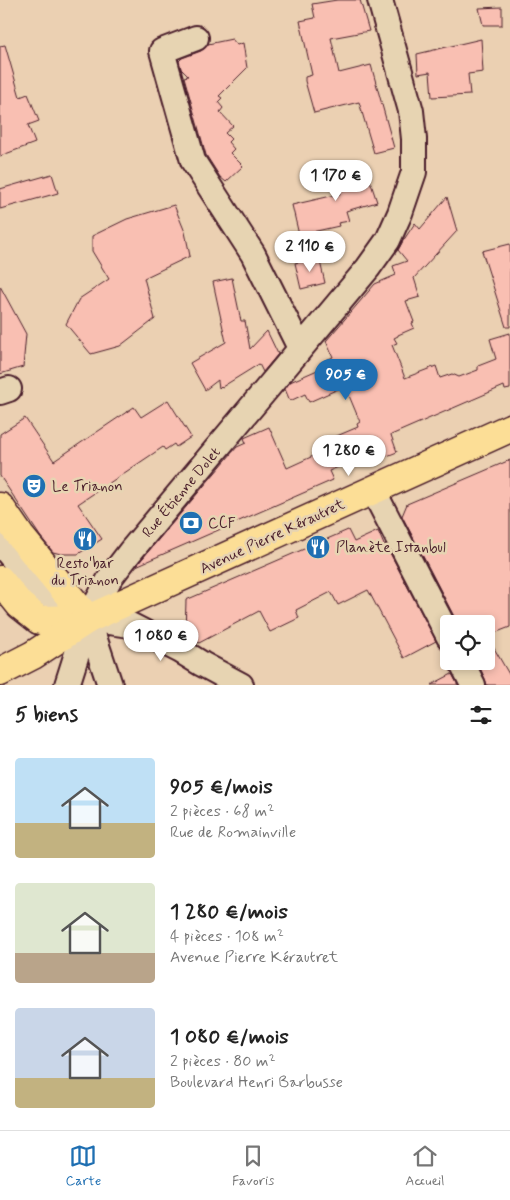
<!DOCTYPE html>
<html lang="fr">
<head>
<meta charset="utf-8">
<style>
	:root { --surface:#fff; --page:#f6f6f6; --text:#222; --muted:#767676; --line:#e0e0e0; --accent:#1f6fb2 }
	body { margin:0; font-family:Mynerve,sans-serif; background:var(--page); color:var(--text); height:100vh; display:flex; flex-direction:column; font-size:19px; white-space:nowrap }
	* { box-sizing:border-box; margin:0 }
	p { font-size:16px; color:var(--muted) }
	.icon { flex:none; width:28px; height:28px; fill:none; stroke:currentColor; stroke-width:2; stroke-linecap:round; stroke-linejoin:round }
	.map { position:relative; height:685px; overflow:hidden }
	.panel { display:flex; flex-direction:column; background:var(--surface); flex:1 }
	.panel>* { flex:none }
	.controls { position:absolute; left:440px; top:615px; display:grid; gap:10px }
	.controls a { display:grid; place-items:center; width:55px; height:55px; border-radius:5px; background:var(--surface); box-shadow:0 2px 8px #0003; font-size:25px }
	.price { position:absolute; translate:-50% -42px; padding:0 11px; border-radius:18px; background:#fff; color:#222; font-size:16px; line-height:32px; filter:drop-shadow(0 1px 2px #0008) }
	.price::after { content:''; position:absolute; left:50%; top:30px; width:15px; height:11px; margin-left:-8px; background:inherit; clip-path:polygon(0 0,100% 0,50% 100%) }
	.price.on { background:var(--accent); color:#fff }
	ul { padding:0; list-style:none }
	li { display:flex; align-items:center; gap:15px; height:125px; padding:0 15px }
	li span { display:grid; place-items:center; flex:none; width:140px; height:100px; border-radius:5px; color:#555 }
	li>.icon { margin-inline-start:auto }
	span .icon { width:60px; height:60px; fill:#fffc; stroke-width:1 }
	li b { font-size:21px }
	h2 { display:flex; justify-content:space-between; align-items:center; height:60px; padding:0 15px; font-size:21px }
	.tabs { display:flex; justify-content:space-around; align-items:center; height:70px; border-top:1px solid var(--line); background:var(--surface); font-size:14px; color:var(--muted) }
	.tabs a { display:grid; justify-items:center; gap:2px }
	.tabs .on { color:var(--accent) }
	.map>svg:first-child { display:block }
	.building { fill:#f9bfb2; stroke:#4a1f2b }
	.lines { fill:none; stroke-linecap:round; stroke-linejoin:round }
	.minor-casing { stroke:#4a1f2b; stroke-width:28 }
	.major-casing { stroke:#4a1f2b; stroke-width:31 }
	.minor { stroke:#e7d4b2; stroke-width:24 }
	.major { stroke:#fcde96; stroke-width:28 }
	.labels { text-anchor:middle; stroke-width:5; stroke-linejoin:round; paint-order:stroke }
	.poi-label { font-size:15px; fill:#4a1f2b; stroke:#e7d4b2; text-anchor:start }
	.street-label { font-size:15px; fill:#4a1f2b; stroke:#e7d4b2 }
</style>
</head>
<body>
<div class="map">
<svg width="510" height="685" viewBox="0 0 510 685">
	<rect width="100%" height="100%" fill="#ebd0b2"/>
	<filter id="ink" filterUnits="userSpaceOnUse"><feTurbulence type="fractalNoise" baseFrequency=".02" numOctaves="2"/><feDisplacementMap in="SourceGraphic" scale="10" xChannelSelector="R" yChannelSelector="G"/><feConvolveMatrix kernelMatrix="1 2 1 2 8 2 1 2 1" color-interpolation-filters="sRGB"/></filter>
	<g filter="url(#ink)">
		<g class="building">
			<path d="M 337,0 L 360,0 L 369,31 L 331,38 L 339,73 L 371,65 L 394,148 L 374,153 L 359,102 L 314,113 L 305,81 L 305,77 L 312,75 L 300,21 L 315,18 L 312,4 Z"/>
			<path d="M 502,7 L 502,25 L 483,25 L 479,8 Z"/>
			<path d="M 232,39 L 237,45 L 243,43 L 247,68 L 219,96 L 222,98 L 218,102 L 223,108 L 220,112 L 233,126 L 225,133 L 231,139 L 228,142 L 234,149 L 230,153 L 243,166 L 226,182 L 220,177 L 206,155 L 184,77 L 188,76 L 181,69 L 179,61 L 182,58 L 201,51 L 206,47 L 208,44 Z"/>
			<path d="M 481,39 L 483,72 L 468,74 L 470,95 L 432,97 L 430,72 L 418,74 L 417,54 Z"/>
			<path d="M 5,45 L 20,97 L 28,94 L 39,121 L 28,125 L 35,143 L 0,156 L 0,46 Z"/>
			<path d="M 364,162 L 377,202 L 346,211 L 349,221 L 338,223 L 339,226 L 299,235 L 292,205 L 340,194 L 336,180 L 347,177 L 345,168 Z"/>
			<path d="M 52,174 L 58,193 L 0,209 L 0,189 Z"/>
			<path d="M 447,197 L 457,231 L 414,278 L 420,297 L 406,301 L 414,322 L 412,323 L 414,328 L 398,335 L 398,336 L 394,338 L 397,343 L 392,345 L 405,378 L 436,366 L 440,378 L 452,374 L 459,377 L 478,370 L 478,366 L 496,359 L 490,339 L 510,333 L 510,389 L 505,390 L 504,386 L 391,435 L 397,452 L 377,460 L 373,452 L 329,471 L 333,480 L 136,566 L 237,447 L 246,443 L 244,438 L 269,427 L 287,468 L 322,452 L 318,444 L 358,427 L 357,424 L 360,422 L 345,386 L 309,402 L 305,394 L 290,401 L 285,389 L 290,382 L 322,368 L 320,363 L 333,357 L 326,341 L 375,284 L 396,275 L 393,266 L 407,261 L 398,250 L 403,241 L 415,223 L 420,229 Z"/>
			<path d="M 174,205 L 185,232 L 190,256 L 144,278 L 155,319 L 120,346 L 91,354 L 66,324 L 79,299 L 109,279 L 92,251 L 92,236 L 127,219 Z"/>
			<path d="M 510,244 L 510,327 L 506,327 L 482,251 Z"/>
			<path d="M 319,257 L 325,283 L 301,289 L 295,263 Z"/>
			<path d="M 232,278 L 241,321 L 245,321 L 250,349 L 267,331 L 278,354 L 263,372 L 259,364 L 222,387 L 221,386 L 219,388 L 218,382 L 218,380 L 205,390 L 190,363 L 226,342 L 213,282 Z"/>
			<path d="M 0,286 L 26,334 L 23,367 L 0,374 Z"/>
			<path d="M 168,400 L 191,437 L 176,447 L 174,444 L 165,450 L 163,447 L 78,504 L 102,539 L 78,554 L 61,554 L 53,552 L 40,536 L 0,476 L 0,434 L 25,418 L 54,461 L 134,407 L 141,417 Z"/>
			<path d="M 510,460 L 510,627 L 487,636 L 510,676 L 510,685 L 487,685 L 485,679 L 477,661 L 486,661 L 486,624 L 458,624 L 402,516 L 407,504 Z"/>
			<path d="M 348,530 L 354,542 L 378,531 L 388,554 L 389,551 L 436,641 L 404,658 L 368,590 L 338,605 L 331,592 L 296,610 L 299,618 L 270,632 L 259,611 L 199,643 L 185,634 L 186,600 Z"/>
			<path d="M 452,674 L 458,685 L 431,685 Z"/>
		</g>
		<g class="lines">
			<g class="minor-casing">
				<g id="minor">
					<path d="M 196,38 L 162,51 L 193,161 L 253,254 L 300,348"/>
					<path d="M 0,392 L 9,389"/>
					<path d="M 373,490 L 449,637"/>
					<path d="M 0,543 L 37,588 L 88,619 L 130,625 L 181,651 L 202,664 L 241,685"/>
					<path d="M 88,619 L 110,685"/>
					<path d="M 461,661 L 473,685"/>
					<path d="M 67,685 L 88,619 L 110,578 L 130,552 L 368,268 L 388,240 L 400,213 L 414,172 L 414,139 L 411,111 L 380,0"/>
				</g>
			</g>
			<g class="major-casing">
				<g id="major">
					<path d="M 0,507 L 20,536 L 88,619"/>
					<path d="M 0,580 L 20,605 L 39,620 L 88,619"/>
					<path d="M 0,672 L 33,655 L 88,619 L 510,428"/>
				</g>
			</g>
			<use href="#minor" class="minor"/>
			<use href="#major" class="major"/>
		</g>
	</g>
	<defs>
		<g id="theatre-disc" transform="scale(1.25)"><circle r="9.5" fill="#1f6fb2" stroke="#e7d4b2"/><path d="M-5-5.5Q0-4 5-5.5V0Q5 5 0 6Q-5 5-5 0ZM-3.3-2.5H-1v1.5H-3.3ZM1-2.5H3.3v1.5H1ZM-2.8 1Q0 5.5 2.8 1Z" fill="#fff"/></g>
		<g id="bank-disc" transform="scale(1.25)"><circle r="9.5" fill="#1f6fb2" stroke="#e7d4b2"/><path d="M-6-4H6V4H-6ZM0-2.3a2.3 2.3 0 1 0 0 4.6a2.3 2.3 0 1 0 0-4.6Z" fill="#fff"/></g>
		<g id="restaurant-disc" transform="scale(1.25)"><circle r="9.5" fill="#1f6fb2" stroke="#e7d4b2"/><path d="M-5-6h1v4h1v-4h1v4h1v-4h1v5L-1.5 .5V6h-2V.5L-5-1ZM5-6V6H3V1.5H1.5Q1.5-4 5-6Z" fill="#fff"/></g>
	</defs>
	<g fill-rule="evenodd">
		<use href="#theatre-disc" x="34" y="486"/>
		<use href="#bank-disc" x="191" y="523"/>
		<use href="#restaurant-disc" x="85" y="539"/>
		<use href="#restaurant-disc" x="318" y="547"/>
	</g>
	<g class="labels">
		<g class="poi-label">
			<text x="52" y="491">Le Trianon</text>
			<text x="208" y="528">CCF</text>
			<text x="336" y="552">Planète Istanbul</text>
			<text x="85" y="568" text-anchor="middle">Resto'bar<tspan x="85" dy="17">du Trianon</tspan></text>
		</g>
		<g class="street-label">
			<text transform="translate(181 492) rotate(-50)" y="5">Rue Étienne Dolet</text>
			<text transform="translate(272 536) rotate(-25)" y="5">Avenue Pierre Kérautret</text>
		</g>
	</g>
</svg>
<div class="controls">
<a><svg class="icon" aria-label="locate" viewBox="0 0 24 24"><circle cx="12" cy="12" r="6"/><path d="M12 2v4M12 18v4M2 12h4M18 12h4"/></svg></a>
</div>
<b class="price" style="left:336px;top:202px">1 170 €</b>
<b class="price" style="left:310px;top:273px">2 110 €</b>
<b class="price on" style="left:346px;top:401px">905 €</b>
<b class="price" style="left:349px;top:477px">1 280 €</b>
<b class="price" style="left:161px;top:662px">1 080 €</b>
</div>
<section class="panel">
<h2>5 biens<svg class="icon" aria-label="filters" viewBox="0 0 24 24"><path d="M4 7h16M4 17h16"/><circle cx="9" cy="7" r="2"/><circle cx="15" cy="17" r="2"/></svg></h2>
<ul>
<li><span style="background:linear-gradient(#bfe0f5 65%,#c2b280 0)"><svg class="icon" aria-label="home" viewBox="0 0 24 24"><path d="M3 11l9-7 9 7M6 9v11h12V9"/></svg></span><div><b>905 €/mois</b><p>2 pièces · 68 m²</p><p>Rue de Romainville</p></div></li>
<li><span style="background:linear-gradient(#dfe7d0 70%,#b9a48a 0)"><svg class="icon" aria-label="home" viewBox="0 0 24 24"><path d="M3 11l9-7 9 7M6 9v11h12V9"/></svg></span><div><b>1 280 €/mois</b><p>4 pièces · 108 m²</p><p>Avenue Pierre Kérautret</p></div></li>
<li><span style="background:linear-gradient(#c9d6e8 70%,#c2b280 0)"><svg class="icon" aria-label="home" viewBox="0 0 24 24"><path d="M3 11l9-7 9 7M6 9v11h12V9"/></svg></span><div><b>1 080 €/mois</b><p>2 pièces · 80 m²</p><p>Boulevard Henri Barbusse</p></div></li>
</ul>
</section>
<nav class="tabs">
<a class="on"><svg class="icon" aria-label="map" viewBox="0 0 24 24"><path d="M3 6l6-2 6 2 6-2v14l-6 2-6-2-6 2zM9 4v14M15 6v14"/></svg>Carte</a>
<a><svg class="icon" aria-label="saved" viewBox="0 0 24 24"><path d="M7 4h10v16l-5-4-5 4z"/></svg>Favoris</a>
<a><svg class="icon" aria-label="home" viewBox="0 0 24 24"><path d="M3 11l9-7 9 7M6 9v11h12V9"/></svg>Accueil</a>
</nav>
</body>
</html>
